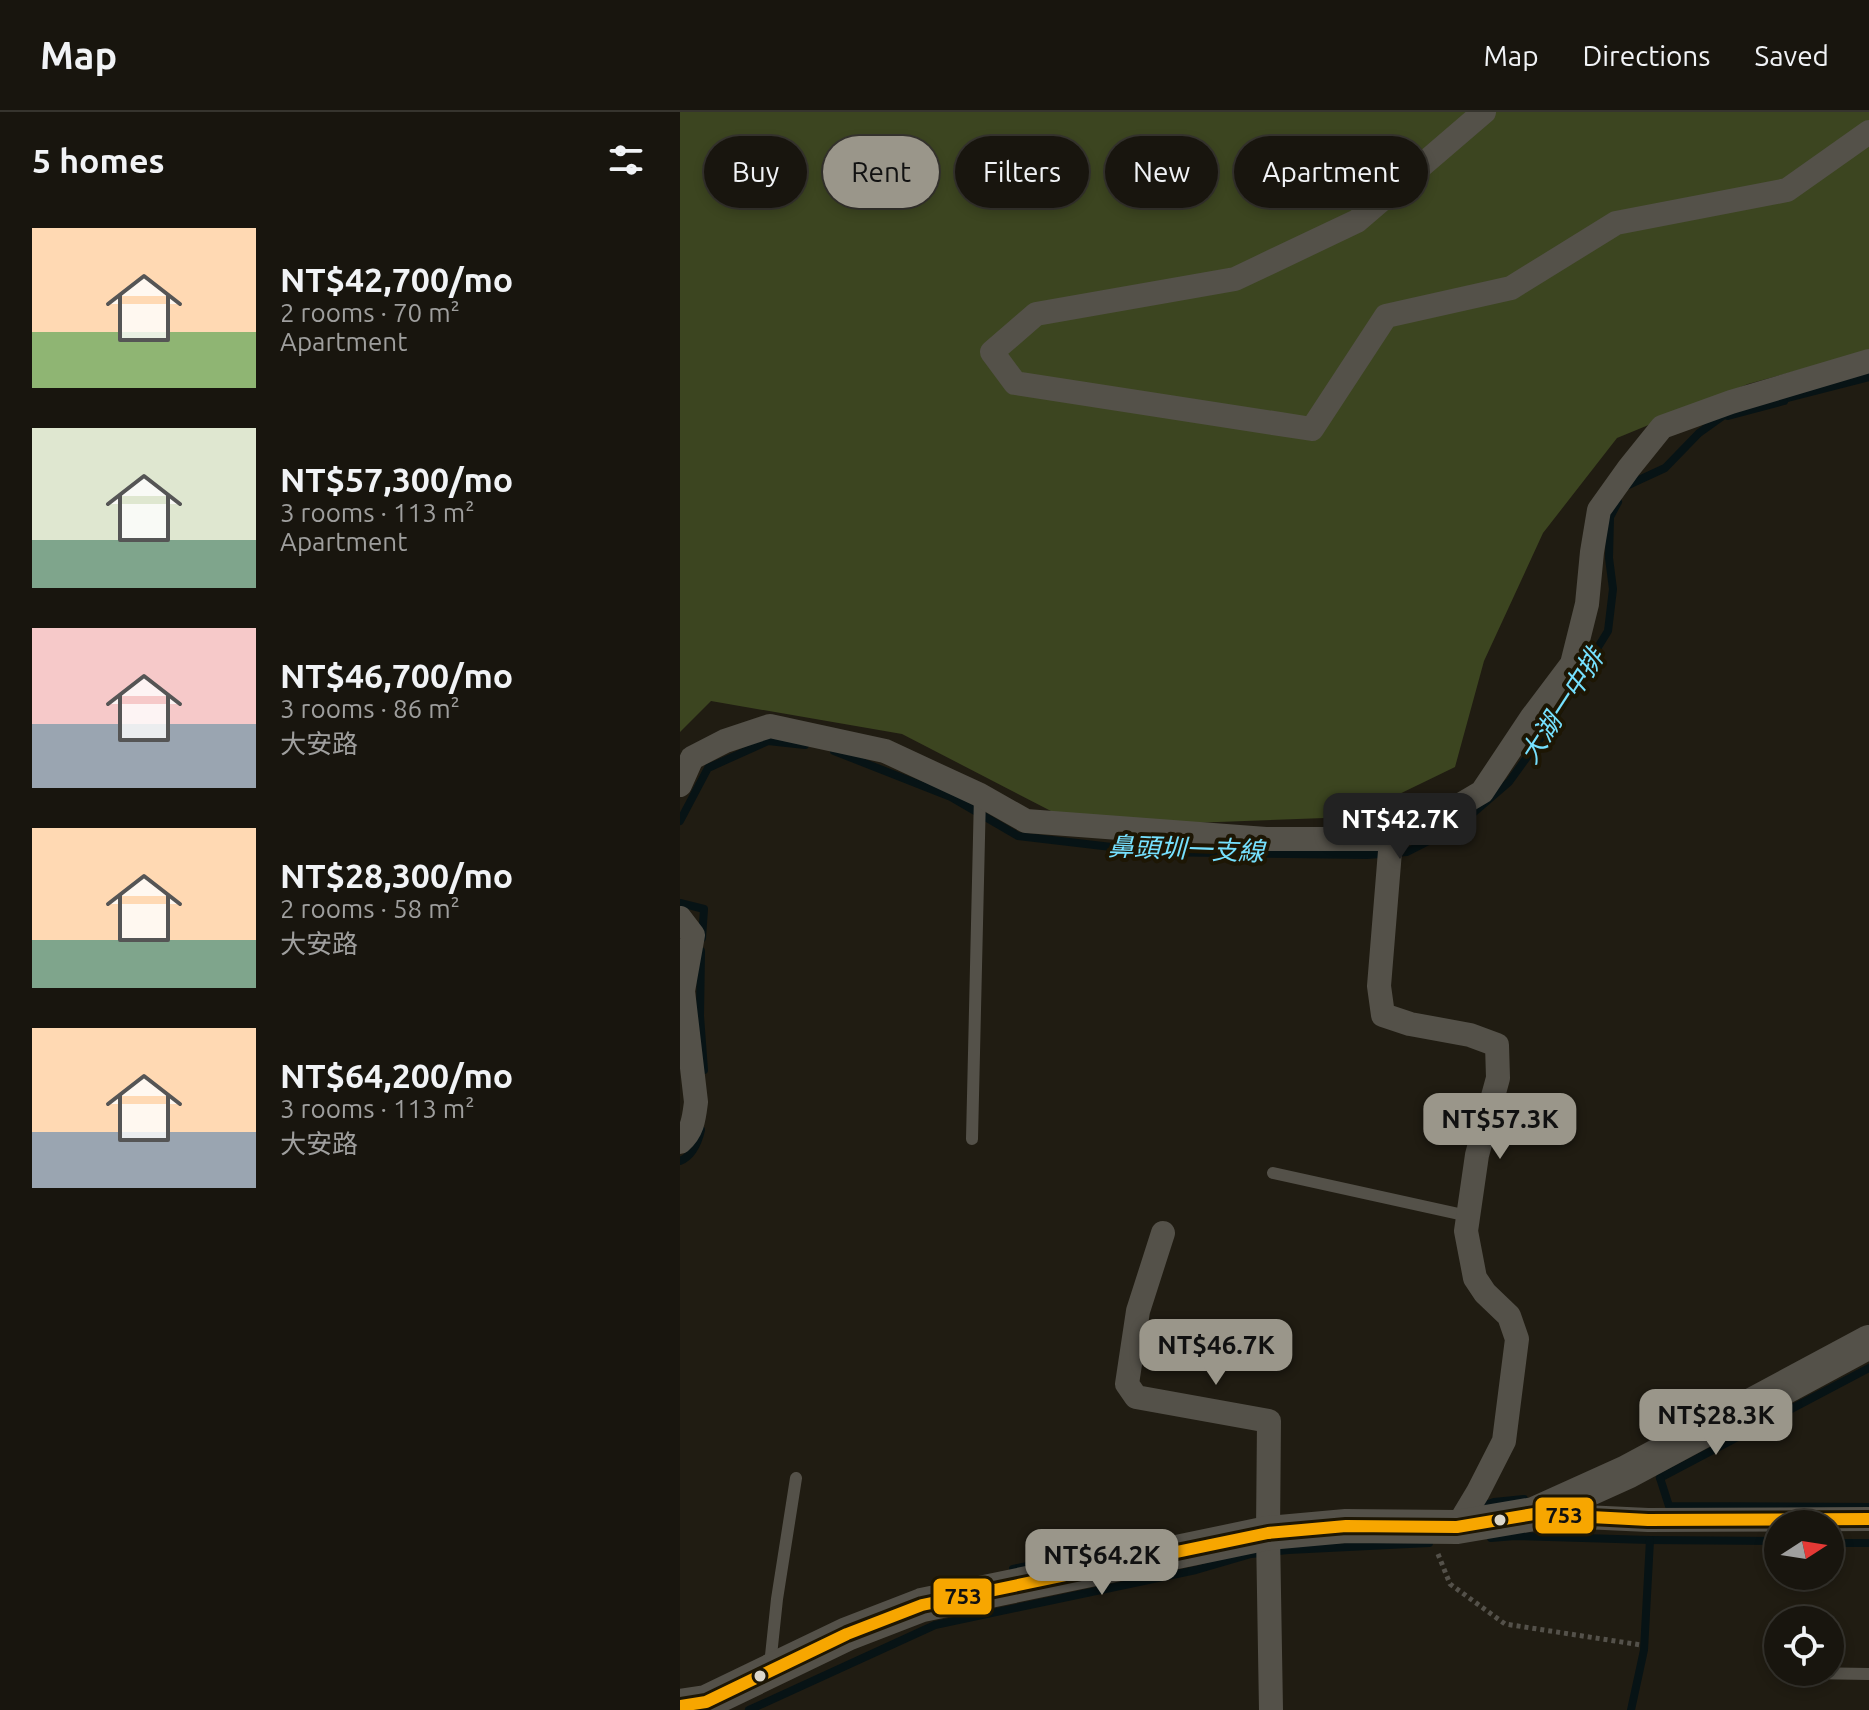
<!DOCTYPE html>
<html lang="en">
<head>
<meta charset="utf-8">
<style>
	:root { --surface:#18150e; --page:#25221c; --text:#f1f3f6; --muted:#9f9f9e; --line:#36342e; --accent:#9a968a }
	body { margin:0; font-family:Ubuntu,"Noto Sans TC",sans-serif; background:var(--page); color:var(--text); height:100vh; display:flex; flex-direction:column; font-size:30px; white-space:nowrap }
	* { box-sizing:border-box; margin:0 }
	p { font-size:26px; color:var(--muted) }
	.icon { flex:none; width:44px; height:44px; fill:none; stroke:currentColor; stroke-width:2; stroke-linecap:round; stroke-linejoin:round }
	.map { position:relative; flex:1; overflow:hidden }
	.panel { display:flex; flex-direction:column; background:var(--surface); width:680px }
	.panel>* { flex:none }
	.banner { position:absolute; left:24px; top:24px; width:760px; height:72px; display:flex; gap:16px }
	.needle { width:52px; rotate:78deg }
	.tools { position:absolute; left:1084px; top:1398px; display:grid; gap:16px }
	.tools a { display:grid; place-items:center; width:80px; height:80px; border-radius:50%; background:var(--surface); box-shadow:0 4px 12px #0003,0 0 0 2px var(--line); font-size:40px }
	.price { position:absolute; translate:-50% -68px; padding:0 18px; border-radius:16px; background:var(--accent); color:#111; font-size:26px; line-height:52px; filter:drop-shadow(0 2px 4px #0008) }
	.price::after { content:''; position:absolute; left:50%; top:48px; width:24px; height:18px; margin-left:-12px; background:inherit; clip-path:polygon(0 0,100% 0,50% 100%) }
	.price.current { background:#222; color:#fff }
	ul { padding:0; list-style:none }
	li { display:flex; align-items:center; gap:24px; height:200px; padding:0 32px }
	li span { display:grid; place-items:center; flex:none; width:224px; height:160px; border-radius:0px; color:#555 }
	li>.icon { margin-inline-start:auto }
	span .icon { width:96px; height:96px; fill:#fffc; stroke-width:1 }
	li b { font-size:34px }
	h2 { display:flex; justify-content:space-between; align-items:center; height:96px; padding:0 32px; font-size:34px }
	.chip { padding:0 28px; border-radius:36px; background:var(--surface); box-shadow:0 4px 12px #0003,0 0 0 2px var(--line); font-size:28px; line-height:72px }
	.chip.current { background:var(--accent); color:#111 }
	header { display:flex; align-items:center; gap:48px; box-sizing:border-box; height:112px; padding:0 40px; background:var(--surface); border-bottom:2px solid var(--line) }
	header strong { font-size:38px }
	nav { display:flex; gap:44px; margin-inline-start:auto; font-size:28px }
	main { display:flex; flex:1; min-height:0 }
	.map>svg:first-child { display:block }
	.green { fill:#3c4520 }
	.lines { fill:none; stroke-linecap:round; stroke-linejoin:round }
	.stream { stroke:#071315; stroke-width:8 }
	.path { stroke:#54514a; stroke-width:5; stroke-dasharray:4 4; stroke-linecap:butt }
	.lane { stroke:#545149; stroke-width:12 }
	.street { stroke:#545149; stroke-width:24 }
	.secondary { stroke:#545149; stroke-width:34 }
	.bus-1-casing { stroke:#1d1604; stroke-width:18 }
	.bus-1 { stroke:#f7a600; stroke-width:12 }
	.bus-dot { fill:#dcd7cb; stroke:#1d1604; stroke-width:3 }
	.labels { text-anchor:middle; stroke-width:8; stroke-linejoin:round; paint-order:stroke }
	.water-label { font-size:26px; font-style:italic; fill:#76e1ff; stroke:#1d1604 }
	.line-badge { stroke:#1d1604; stroke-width:3 }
	.pale-badge-label { font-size:22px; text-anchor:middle; font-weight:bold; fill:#111 }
</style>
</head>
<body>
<header>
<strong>Map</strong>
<nav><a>Map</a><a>Directions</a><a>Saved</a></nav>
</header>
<main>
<section class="panel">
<h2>5 homes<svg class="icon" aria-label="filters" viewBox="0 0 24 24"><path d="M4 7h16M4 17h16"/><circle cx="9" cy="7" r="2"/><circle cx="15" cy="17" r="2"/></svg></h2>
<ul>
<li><span style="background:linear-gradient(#ffd9b3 65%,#8fb573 0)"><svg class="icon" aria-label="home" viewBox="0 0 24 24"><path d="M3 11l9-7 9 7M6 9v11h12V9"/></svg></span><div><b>NT$42,700/mo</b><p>2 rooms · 70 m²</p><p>Apartment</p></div></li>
<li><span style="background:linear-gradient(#dfe7d0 70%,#7fa58c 0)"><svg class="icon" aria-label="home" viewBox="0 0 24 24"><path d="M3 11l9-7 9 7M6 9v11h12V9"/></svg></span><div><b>NT$57,300/mo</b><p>3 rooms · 113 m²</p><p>Apartment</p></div></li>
<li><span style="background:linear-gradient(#f6c9c9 60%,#9aa5b1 0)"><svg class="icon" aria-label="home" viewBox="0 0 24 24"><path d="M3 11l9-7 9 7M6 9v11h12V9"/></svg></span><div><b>NT$46,700/mo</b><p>3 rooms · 86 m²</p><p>大安路</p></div></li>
<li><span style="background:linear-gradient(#ffd9b3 70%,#7fa58c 0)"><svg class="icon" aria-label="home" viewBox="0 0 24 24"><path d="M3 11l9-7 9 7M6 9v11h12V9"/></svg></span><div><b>NT$28,300/mo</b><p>2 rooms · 58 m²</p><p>大安路</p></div></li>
<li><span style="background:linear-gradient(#ffd9b3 65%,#9aa5b1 0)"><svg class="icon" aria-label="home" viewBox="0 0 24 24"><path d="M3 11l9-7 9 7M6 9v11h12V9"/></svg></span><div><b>NT$64,200/mo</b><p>3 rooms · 113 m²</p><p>大安路</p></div></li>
</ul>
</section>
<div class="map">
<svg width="1189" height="1598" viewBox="0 0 1189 1598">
	<rect width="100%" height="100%" fill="#201c12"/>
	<path class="green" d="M 0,0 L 1189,0 L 1189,239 L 1068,272 L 937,326 L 863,421 L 804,549 L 775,655 L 672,705 L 402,715 L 222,622 L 31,589 L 0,620 Z"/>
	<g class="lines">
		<g class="stream">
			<path d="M 1099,288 L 1189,265"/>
			<path d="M 1048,304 L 1104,289"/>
			<path d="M 946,374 L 985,356 L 1019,321 L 1047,301"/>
			<path d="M 154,639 L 271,685 L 338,724 L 474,740 L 687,743 L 727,740 L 778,714 L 829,670 L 868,616 L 928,519 L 933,477 L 929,446 L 930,405 L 938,390"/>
			<path d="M 0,709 L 28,656 L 88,629 L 125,633"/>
			<path d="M 0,791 L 24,797 L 22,826"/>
			<path d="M 21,839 L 20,904 L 24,958"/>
			<path d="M 0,1049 C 12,1044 18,1031 21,1018"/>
			<path d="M 980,1366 L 1189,1256"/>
			<path d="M 980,1366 L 989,1394 L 1189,1395"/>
			<path d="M 798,1396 L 814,1390 L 844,1387"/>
			<path d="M 811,1426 L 835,1424 L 970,1428 L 1098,1429"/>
			<path d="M 1150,1431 L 1189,1431"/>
			<path d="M 333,1457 L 398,1443"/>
			<path d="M 69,1598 L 255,1513 L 516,1458 L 571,1442 L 608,1438 L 749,1431"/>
			<path d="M 951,1598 L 964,1538 L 970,1428"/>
		</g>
		<path class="path" d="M 758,1442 L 770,1472 L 825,1512 L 961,1533"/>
		<g class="lane">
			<path d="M 292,1027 L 300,683"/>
			<path d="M 593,1061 L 788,1104"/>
			<path d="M 90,1553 L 97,1487 L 116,1366"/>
			<path d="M 1127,1561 L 1189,1562"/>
		</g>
		<g class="street">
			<path d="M 804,0 L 677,109 L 555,167 L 356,202 L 312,240 L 335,271 L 632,317 L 706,204 L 831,176 L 936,111 L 1107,78 L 1189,20"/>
			<path d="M 0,673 L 12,646 L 45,629 L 90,614 L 205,639 L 300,683 L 346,709 L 586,727 L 711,727 L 743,715 L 802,680 L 852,605 L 892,552 L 907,492 L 912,440 L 919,398 L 949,356 L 982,315 L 1051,290 L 1189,249"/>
			<path d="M 711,727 L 699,874 L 703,903 L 730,912 L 790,923 L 817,933 L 818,966 L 797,1043 L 786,1119 L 795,1166 L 805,1181 L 829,1204 L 837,1227 L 824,1329 L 798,1380 L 777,1415"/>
			<path d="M 0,806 L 13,823 L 3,879 L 16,990 C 14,1006 13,1019 0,1030"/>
			<path d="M 483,1121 L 458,1199 L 447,1272 L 456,1285 L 589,1309 L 588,1421 L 591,1598"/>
			<path d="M 861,1403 L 968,1408 L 1189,1407"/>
		</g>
		<path class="secondary" d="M 0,1594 L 26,1590 L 167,1522 L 242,1493 L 588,1421 L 666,1414 L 777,1415 L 854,1402 L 947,1360 L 1189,1230"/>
		<g class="bus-1-casing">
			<path id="bus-1" d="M 0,1594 L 26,1590 L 167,1522 L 242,1493 L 588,1421 L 666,1414 L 777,1415 L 854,1402 L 968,1408 L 1189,1407"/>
		</g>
		<use href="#bus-1" class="bus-1"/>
	</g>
	<g class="bus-dot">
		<circle cx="820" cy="1408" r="7"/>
		<circle cx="80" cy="1564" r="7"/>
	</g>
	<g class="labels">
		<g class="water-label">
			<text transform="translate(882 594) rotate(-57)" y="9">大湖一中排</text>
			<text transform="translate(506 737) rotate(2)" y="9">鼻頭圳一支線</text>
		</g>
	</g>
	<g class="line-badge">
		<rect x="854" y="1384" width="61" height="39" rx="8" fill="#f7a600"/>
		<rect x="252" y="1465" width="61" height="39" rx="8" fill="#f7a600"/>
	</g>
	<g class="pale-badge-label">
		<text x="884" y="1411">753</text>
		<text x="283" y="1492">753</text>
	</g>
</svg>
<div class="tools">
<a><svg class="needle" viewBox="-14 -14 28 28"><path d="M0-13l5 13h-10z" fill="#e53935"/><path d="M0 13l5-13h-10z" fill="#9f9f9e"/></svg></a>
<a><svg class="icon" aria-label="locate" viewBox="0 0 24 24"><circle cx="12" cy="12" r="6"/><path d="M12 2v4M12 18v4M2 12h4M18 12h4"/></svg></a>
</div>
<b class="price current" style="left:720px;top:749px">NT$42.7K</b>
<b class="price" style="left:820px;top:1049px">NT$57.3K</b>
<b class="price" style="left:536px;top:1275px">NT$46.7K</b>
<b class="price" style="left:1036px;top:1345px">NT$28.3K</b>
<b class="price" style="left:422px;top:1485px">NT$64.2K</b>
<div class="banner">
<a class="chip">Buy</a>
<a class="chip current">Rent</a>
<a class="chip">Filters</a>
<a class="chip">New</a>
<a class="chip">Apartment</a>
</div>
</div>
</main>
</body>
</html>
